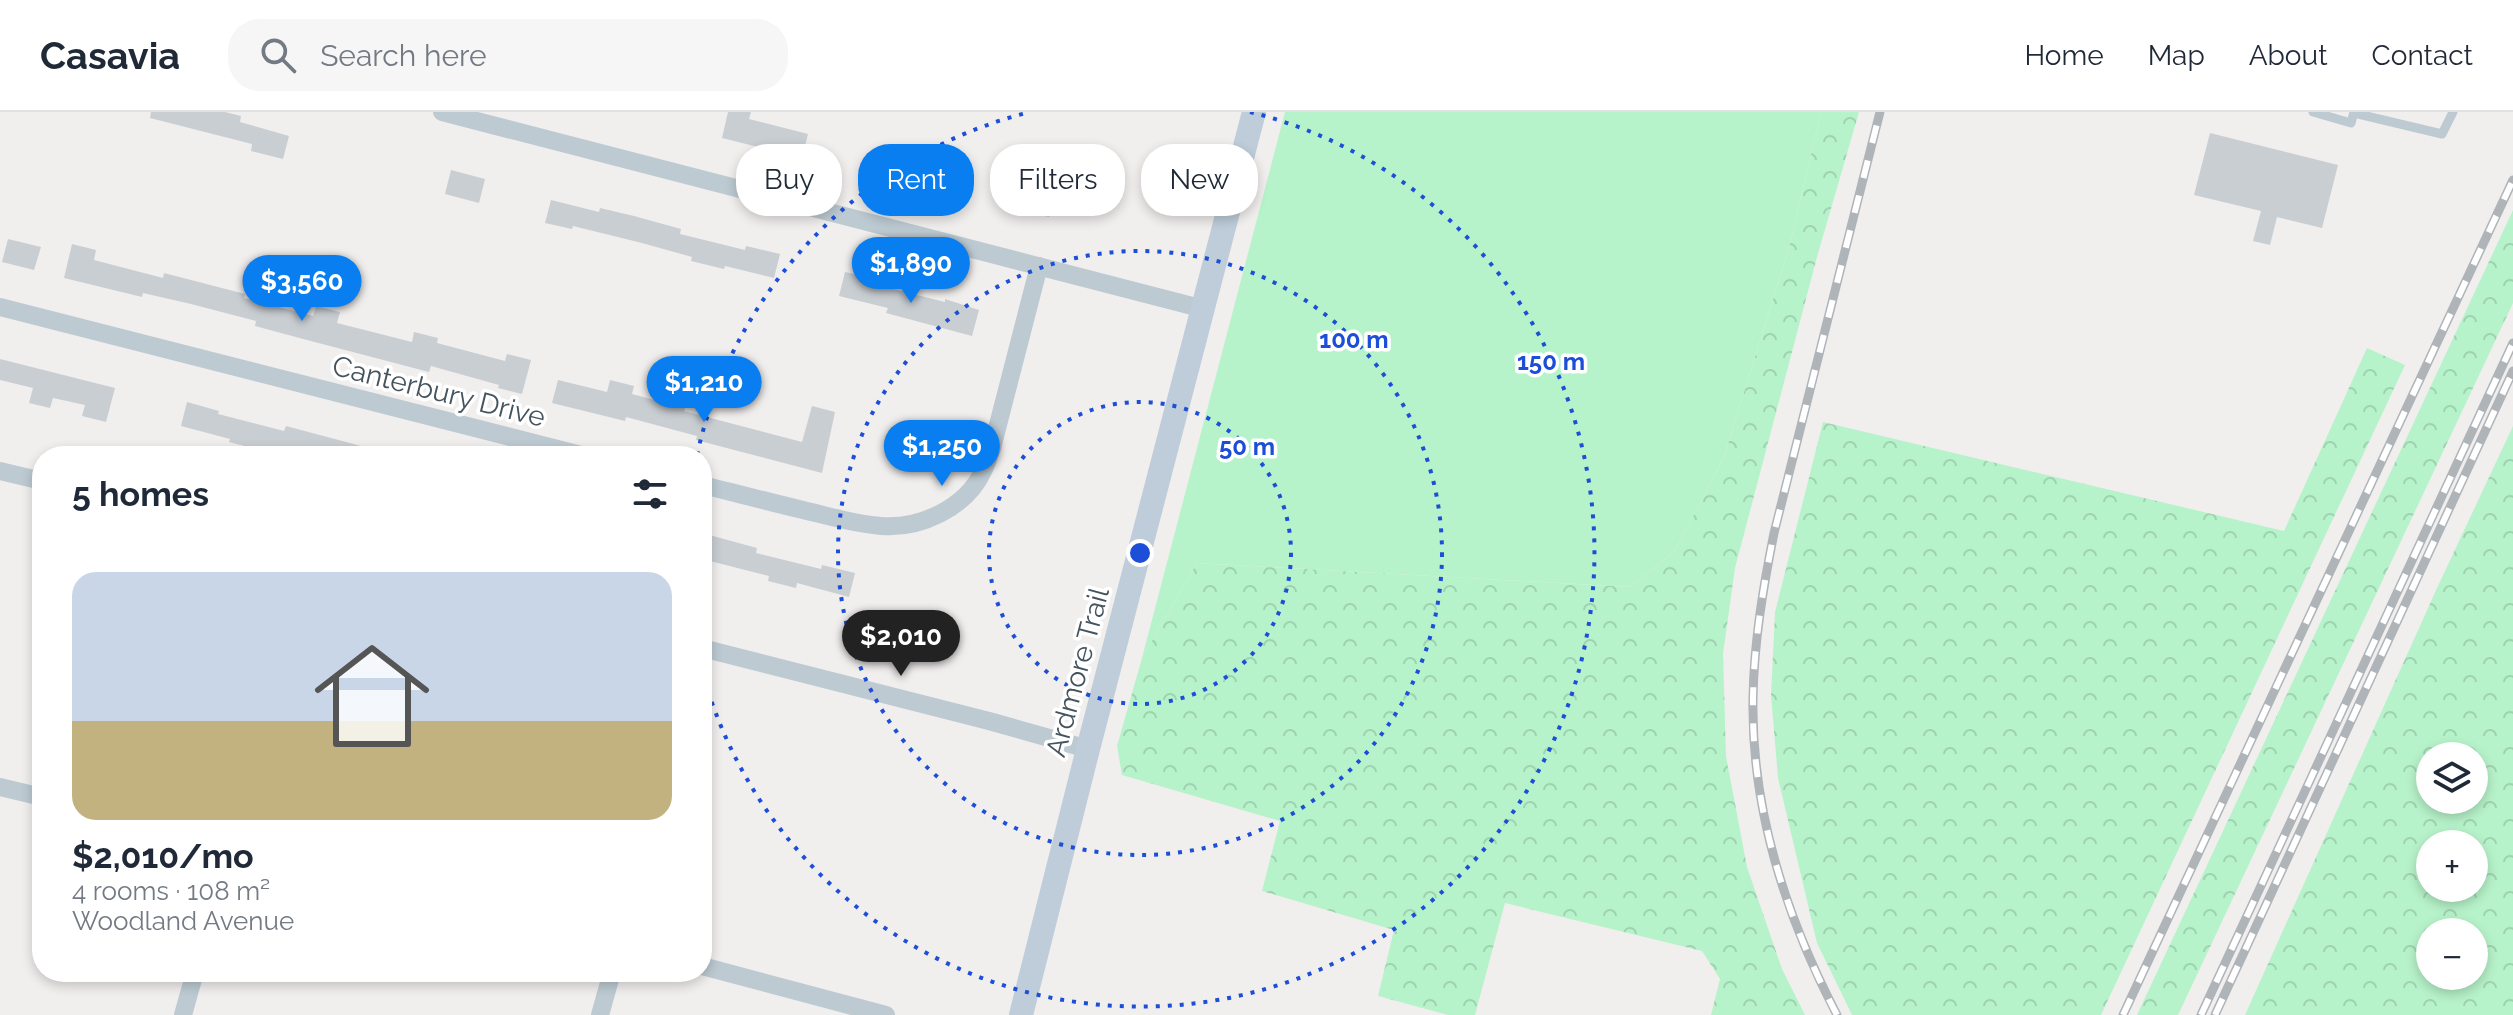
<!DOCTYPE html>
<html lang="en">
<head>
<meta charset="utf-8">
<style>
	:root { --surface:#fff; --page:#f6f6f7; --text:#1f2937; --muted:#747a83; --line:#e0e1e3; --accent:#087ef0 }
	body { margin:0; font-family:Raleway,sans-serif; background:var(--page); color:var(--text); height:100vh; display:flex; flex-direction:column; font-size:30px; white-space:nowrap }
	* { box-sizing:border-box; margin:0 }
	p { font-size:26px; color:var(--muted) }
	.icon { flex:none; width:44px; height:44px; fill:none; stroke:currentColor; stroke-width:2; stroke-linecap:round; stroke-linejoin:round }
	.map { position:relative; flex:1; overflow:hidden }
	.details { position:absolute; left:32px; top:334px; width:680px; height:536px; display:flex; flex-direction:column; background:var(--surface); border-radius:32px; box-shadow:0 4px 12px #0003 }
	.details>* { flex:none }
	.guide { position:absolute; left:736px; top:32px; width:760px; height:72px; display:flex; gap:16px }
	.tools { position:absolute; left:2416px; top:630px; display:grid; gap:16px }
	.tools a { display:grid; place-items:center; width:72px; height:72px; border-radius:50%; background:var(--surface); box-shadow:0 4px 12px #0003; font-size:40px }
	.price { position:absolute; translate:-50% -68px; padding:0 18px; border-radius:28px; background:var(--accent); color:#fff; font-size:26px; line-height:52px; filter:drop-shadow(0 2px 4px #0008) }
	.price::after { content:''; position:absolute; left:50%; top:48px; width:24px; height:18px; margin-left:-12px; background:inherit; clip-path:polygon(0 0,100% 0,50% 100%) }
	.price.active { background:#222; color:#fff }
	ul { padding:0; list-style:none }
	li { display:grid; align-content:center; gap:16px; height:424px; padding:0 40px }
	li+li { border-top:2px solid var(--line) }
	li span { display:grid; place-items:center; height:248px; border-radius:24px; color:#555 }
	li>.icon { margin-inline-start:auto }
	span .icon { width:144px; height:144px; fill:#fffc; stroke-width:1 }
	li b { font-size:34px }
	h2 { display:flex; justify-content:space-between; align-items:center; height:96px; padding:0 40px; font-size:34px }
	.pill { padding:0 28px; border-radius:32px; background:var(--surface); box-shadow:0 4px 12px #0003; font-size:28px; line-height:72px }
	.pill.active { background:var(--accent); color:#fff }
	header { display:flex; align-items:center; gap:48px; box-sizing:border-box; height:112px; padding:0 40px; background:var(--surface); border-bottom:2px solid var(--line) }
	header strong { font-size:38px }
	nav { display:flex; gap:44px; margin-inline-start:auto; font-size:28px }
	.search { width:560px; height:72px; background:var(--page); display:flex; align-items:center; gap:20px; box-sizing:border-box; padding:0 28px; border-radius:32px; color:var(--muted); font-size:30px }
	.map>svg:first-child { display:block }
	.green { fill:#b7f3ca }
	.forest { fill:url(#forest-crowns); fill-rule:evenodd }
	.building { fill:#c9ced3 }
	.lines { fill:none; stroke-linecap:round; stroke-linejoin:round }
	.lane { stroke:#bdcad2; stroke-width:9 }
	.street { stroke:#bdcad2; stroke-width:18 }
	.secondary { stroke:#becdd9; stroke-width:24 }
	.rail-casing { stroke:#afb4b9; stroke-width:9 }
	.rail { stroke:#fff; stroke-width:6; stroke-dasharray:18; stroke-linecap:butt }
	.ring { fill:none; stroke:#1d4ed8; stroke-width:4; stroke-dasharray:4 8 }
	.labels { text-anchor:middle; stroke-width:7; stroke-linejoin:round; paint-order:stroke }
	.street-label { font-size:28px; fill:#44535d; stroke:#fff }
	.centre { fill:#1d4ed8; stroke:#fff; stroke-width:4 }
	.ring-label { font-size:24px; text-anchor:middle; font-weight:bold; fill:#1d4ed8; stroke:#fff; stroke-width:7; stroke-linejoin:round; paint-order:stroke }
</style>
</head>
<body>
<header>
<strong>Casavia</strong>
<div class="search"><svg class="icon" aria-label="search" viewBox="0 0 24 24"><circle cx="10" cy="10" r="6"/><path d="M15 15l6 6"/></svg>Search here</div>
<nav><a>Home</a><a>Map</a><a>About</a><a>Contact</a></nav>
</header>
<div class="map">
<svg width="2513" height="903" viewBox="0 0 2513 903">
	<defs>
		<pattern id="forest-crowns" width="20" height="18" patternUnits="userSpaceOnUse" patternTransform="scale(2)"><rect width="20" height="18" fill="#b7f3ca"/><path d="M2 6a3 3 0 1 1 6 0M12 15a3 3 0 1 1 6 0" fill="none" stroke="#9fd2b0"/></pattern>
	</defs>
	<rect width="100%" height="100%" fill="#f1eeee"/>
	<path class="green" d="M 1285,0 L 1821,0 L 1789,136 L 1724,345 L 1675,439 L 1630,475 L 1197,451 L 1142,546 Z"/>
	<g class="forest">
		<path d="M 1821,0 L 1859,0 L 1817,145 L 1735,456 L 1723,542 L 1726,644 L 1747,755 L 1782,857 L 1805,903 L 1711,903 L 1720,867 L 1702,839 L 1505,791 L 1475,903 L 1448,903 L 1378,884 L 1394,818 L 1262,779 L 1280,709 L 1122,663 L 1117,634 L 1142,546 L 1197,451 L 1630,475 L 1675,439 L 1724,345 L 1789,136 Z"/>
		<path d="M 2513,98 L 2513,191 L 2178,903 L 2137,903 Z"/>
		<path d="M 2367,236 L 2405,253 L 2101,903 L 1852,903 L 1817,831 L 1778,666 L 1771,583 L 1775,500 L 1823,310 L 2284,419 Z"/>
		<path d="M 2513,314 L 2513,903 L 2245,903 L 2437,476 ZM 2474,644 L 2474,688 L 2430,688 L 2430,644 ZM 2430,732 L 2474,732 L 2474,776 L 2430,776 ZM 2430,820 L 2474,820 L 2474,864 L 2430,864 Z"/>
	</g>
	<g class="building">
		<path d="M 151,0 L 225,0 L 241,4 L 240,10 L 289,24 L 283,47 L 251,39 L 252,32 L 150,6 Z"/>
		<path d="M 728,0 L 751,0 L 749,7 L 808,22 L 802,46 L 722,26 Z"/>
		<path d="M 2210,21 L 2338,53 L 2322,116 L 2277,105 L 2270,133 L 2253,129 L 2261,99 L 2194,83 Z"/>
		<path d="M 875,36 L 908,44 L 908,48 L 956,60 L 950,84 L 916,76 L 917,72 L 869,60 Z"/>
		<path d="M 451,58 L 485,67 L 479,91 L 445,82 Z"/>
		<path d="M 1021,73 L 1055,82 L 1049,105 L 1015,97 Z"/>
		<path d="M 551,88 L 599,100 L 600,96 L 634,104 L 681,117 L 680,122 L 745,138 L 746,134 L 780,142 L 774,166 L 725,154 L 724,157 L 691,149 L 692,145 L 642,131 L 573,114 L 572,117 L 545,111 Z"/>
		<path d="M 8,127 L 41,135 L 34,158 L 2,150 Z"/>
		<path d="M 72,132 L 96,138 L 94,148 L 163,166 L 164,161 L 245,182 L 244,186 L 313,204 L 316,194 L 340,200 L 337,211 L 412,230 L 414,220 L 438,226 L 437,231 L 505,249 L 507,242 L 531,248 L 522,282 L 498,276 L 499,273 L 431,254 L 429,260 L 307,228 L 255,214 L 256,209 L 191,192 L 143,181 L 142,185 L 64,166 Z"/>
		<path d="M 845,160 L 879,168 L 877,173 L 945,190 L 945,187 L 979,198 L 972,224 L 886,201 L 888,196 L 839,184 Z"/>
		<path d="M 0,247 L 115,276 L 106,310 L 82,304 L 85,293 L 53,286 L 50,296 L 29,291 L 33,276 L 0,268 Z"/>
		<path d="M 558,268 L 607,280 L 610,268 L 634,274 L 632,282 L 685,296 L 684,299 L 802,330 L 812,294 L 835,300 L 822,361 L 696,328 L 697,324 L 626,305 L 625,309 L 552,291 Z"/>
		<path d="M 187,290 L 219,299 L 218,302 L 284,319 L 286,314 L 376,338 L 376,344 L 283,344 L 229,330 L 230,327 L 181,314 Z"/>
		<path d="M 702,421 L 757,436 L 756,441 L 821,457 L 822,453 L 855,461 L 849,485 L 797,471 L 796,476 L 768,469 L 769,464 L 702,447 Z"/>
	</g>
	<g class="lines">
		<g class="lane">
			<path d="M 2313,0 L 2351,11 L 2354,0"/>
			<path d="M 2354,1 L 2442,22 L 2453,0"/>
		</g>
		<g class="street">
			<path d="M 442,0 L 1204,197"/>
			<path d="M 0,195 L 585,344"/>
			<path d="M 0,359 L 42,369"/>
			<path d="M 702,373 C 736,381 769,390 803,398 C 829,404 854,412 881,414 C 920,417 966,396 983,359 C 987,352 989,344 992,336 L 1039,154"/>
			<path d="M 702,536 L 989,609 L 1088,637"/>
			<path d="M 0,675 L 42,685"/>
			<path d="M 702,854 L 886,903"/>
			<path d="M 183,903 L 195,860"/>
			<path d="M 600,903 L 612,860"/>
		</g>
		<path class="secondary" d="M 1021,903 L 1088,637 L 1254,0"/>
		<g class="rail-casing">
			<g id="rail">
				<path d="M 1837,903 C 1786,805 1751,697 1753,586 C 1754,530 1763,476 1774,421 L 1880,0"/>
				<path d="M 2123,903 L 2513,68"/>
				<path d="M 2201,903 L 2513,231"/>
				<path d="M 2215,903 L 2513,259"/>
			</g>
		</g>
		<use href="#rail" class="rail"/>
	</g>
	<g class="ring">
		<circle cx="1140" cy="441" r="151"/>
		<circle cx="1140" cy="441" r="302"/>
		<path d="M697 343A454 454 0 0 1 1030 0M1250 0A454 454 0 1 1 703 562"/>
	</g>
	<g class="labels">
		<g class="street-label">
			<text transform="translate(439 279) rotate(14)" y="10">Canterbury Drive</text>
			<text transform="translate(1077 560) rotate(-75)" y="10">Ardmore Trail</text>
		</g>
	</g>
	<circle cx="1140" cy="441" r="12" class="centre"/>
	<g class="ring-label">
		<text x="1354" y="236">100 m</text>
		<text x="1551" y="258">150 m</text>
		<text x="1247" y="343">50 m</text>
	</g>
</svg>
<div class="tools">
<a><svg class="icon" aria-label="layers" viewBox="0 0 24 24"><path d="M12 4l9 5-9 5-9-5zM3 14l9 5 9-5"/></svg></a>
<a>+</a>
<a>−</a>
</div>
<b class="price" style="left:911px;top:193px">$1,890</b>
<b class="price" style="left:302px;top:211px">$3,560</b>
<b class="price" style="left:704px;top:312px">$1,210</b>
<b class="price" style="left:942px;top:376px">$1,250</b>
<b class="price active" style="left:901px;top:566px">$2,010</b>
<div class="guide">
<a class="pill">Buy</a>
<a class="pill active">Rent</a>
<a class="pill">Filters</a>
<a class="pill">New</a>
</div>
<section class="details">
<h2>5 homes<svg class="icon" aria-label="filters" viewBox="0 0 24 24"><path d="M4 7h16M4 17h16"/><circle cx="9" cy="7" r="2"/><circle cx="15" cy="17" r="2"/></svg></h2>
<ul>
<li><span style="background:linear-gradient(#c9d6e8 60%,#c2b280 0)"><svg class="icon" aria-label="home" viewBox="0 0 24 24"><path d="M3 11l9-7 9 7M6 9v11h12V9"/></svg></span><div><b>$2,010/mo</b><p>4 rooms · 108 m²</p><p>Woodland Avenue</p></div></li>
</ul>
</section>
</div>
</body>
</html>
